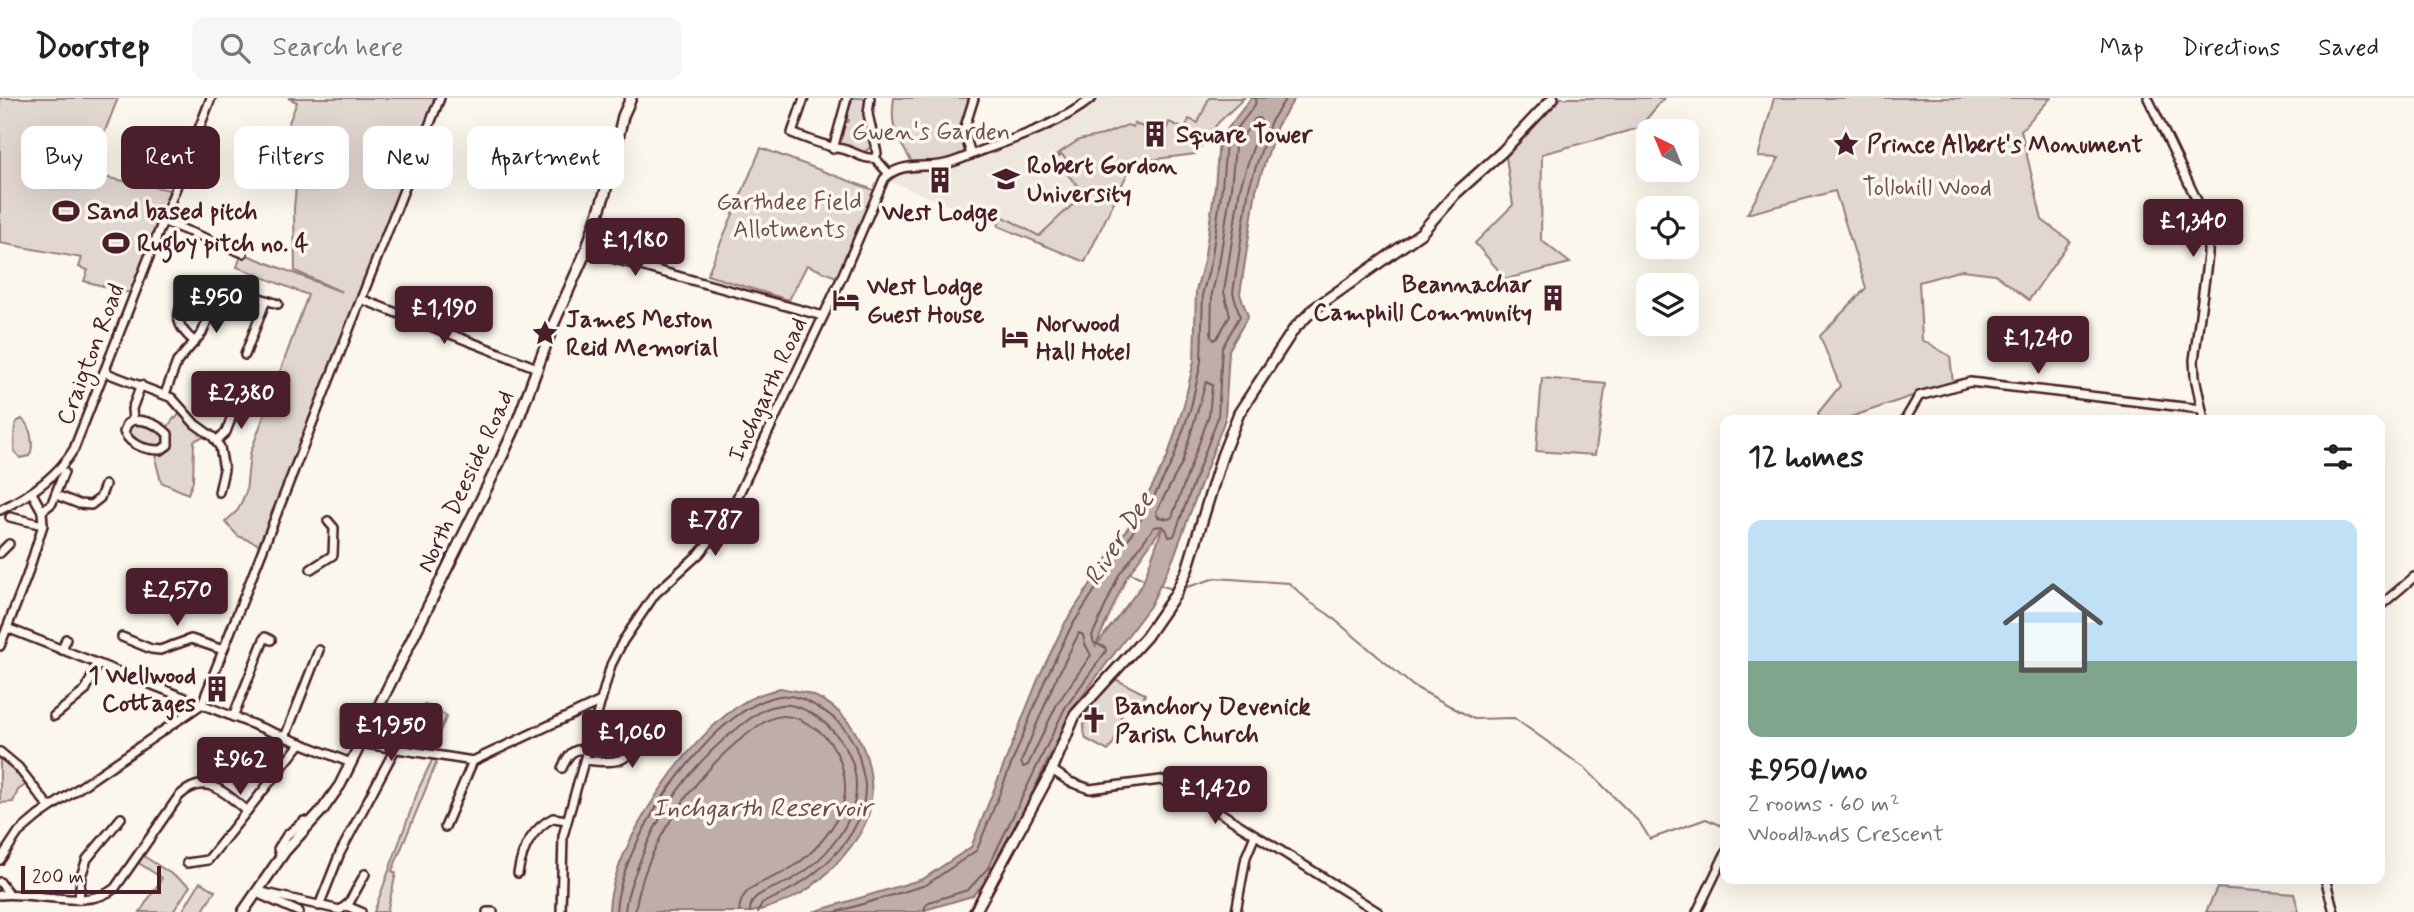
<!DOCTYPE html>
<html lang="en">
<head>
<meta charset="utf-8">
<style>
	:root { --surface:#fff; --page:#f6f6f6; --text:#222; --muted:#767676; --line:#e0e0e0; --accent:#4a1f2b }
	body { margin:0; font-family:Mynerve,sans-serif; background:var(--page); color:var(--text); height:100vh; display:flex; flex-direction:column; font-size:26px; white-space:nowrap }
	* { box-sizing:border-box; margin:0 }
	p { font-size:23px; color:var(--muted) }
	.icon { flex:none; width:38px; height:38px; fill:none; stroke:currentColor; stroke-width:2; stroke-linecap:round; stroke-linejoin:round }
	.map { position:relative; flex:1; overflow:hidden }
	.side { position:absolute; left:1720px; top:317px; width:665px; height:469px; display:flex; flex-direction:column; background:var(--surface); border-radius:14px; box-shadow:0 7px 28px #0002 }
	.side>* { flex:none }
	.guide { position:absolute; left:21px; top:28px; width:665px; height:63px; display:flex; gap:14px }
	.needle { width:46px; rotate:317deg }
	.controls { position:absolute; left:1636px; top:21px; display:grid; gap:14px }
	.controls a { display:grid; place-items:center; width:63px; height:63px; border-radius:14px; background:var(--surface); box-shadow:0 7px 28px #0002; font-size:35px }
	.scale { position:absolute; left:21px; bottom:18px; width:140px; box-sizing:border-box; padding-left:7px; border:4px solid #4a1f2b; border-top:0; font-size:19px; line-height:24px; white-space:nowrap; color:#4a1f2b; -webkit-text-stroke:5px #fbf7ec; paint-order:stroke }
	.price { position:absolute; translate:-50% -60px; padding:0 16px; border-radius:7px; background:var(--accent); color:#fff; font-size:23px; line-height:46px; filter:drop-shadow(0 2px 4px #0008) }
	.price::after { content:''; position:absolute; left:50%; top:42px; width:21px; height:16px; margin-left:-10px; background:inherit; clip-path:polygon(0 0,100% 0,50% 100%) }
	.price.on { background:#222; color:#fff }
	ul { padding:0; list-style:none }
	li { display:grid; align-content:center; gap:14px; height:371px; padding:0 28px }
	li span { display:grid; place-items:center; height:217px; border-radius:14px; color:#555 }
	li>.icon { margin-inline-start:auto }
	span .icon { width:126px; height:126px; fill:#fffc; stroke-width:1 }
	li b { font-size:30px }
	h2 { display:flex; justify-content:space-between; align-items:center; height:84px; padding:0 28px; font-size:30px }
	.tag { padding:0 24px; border-radius:14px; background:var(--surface); box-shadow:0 7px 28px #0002; font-size:24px; line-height:63px }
	.tag.on { background:var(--accent); color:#fff }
	header { display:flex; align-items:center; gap:42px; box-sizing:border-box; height:98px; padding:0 35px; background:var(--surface); border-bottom:2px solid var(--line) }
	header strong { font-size:33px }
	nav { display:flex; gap:38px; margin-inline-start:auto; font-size:24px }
	.search { width:490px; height:63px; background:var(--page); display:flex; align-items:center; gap:18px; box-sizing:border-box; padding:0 24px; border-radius:14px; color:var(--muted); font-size:26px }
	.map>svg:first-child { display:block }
	.built { fill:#eee7de }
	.green { fill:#e2d7d0; stroke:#967b7e; stroke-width:2 }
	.water { fill:#bfadaa; stroke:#907477; stroke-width:2; fill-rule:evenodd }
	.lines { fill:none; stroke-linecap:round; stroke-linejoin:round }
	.shore { stroke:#79585e; stroke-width:2 }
	.stream { stroke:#907477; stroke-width:2 }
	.minor-casing { stroke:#4a1f2b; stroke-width:12 }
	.major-casing { stroke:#4a1f2b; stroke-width:14 }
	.minor { stroke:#fbf7ec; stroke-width:7 }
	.major { stroke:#fbf7ec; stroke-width:9 }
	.labels { text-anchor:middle; stroke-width:7; stroke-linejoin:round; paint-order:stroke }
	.park-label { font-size:24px; fill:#704d54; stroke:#fbf7ec }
	.poi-label { font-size:24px; font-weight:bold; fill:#4a1f2b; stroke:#fbf7ec; text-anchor:start }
	.street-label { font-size:24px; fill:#4a1f2b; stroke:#fbf7ec }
	.water-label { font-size:26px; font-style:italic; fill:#6d4a51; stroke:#fbf7ec }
</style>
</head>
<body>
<header>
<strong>Doorstep</strong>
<div class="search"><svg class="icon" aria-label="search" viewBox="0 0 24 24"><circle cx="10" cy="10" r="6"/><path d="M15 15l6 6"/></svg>Search here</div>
<nav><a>Map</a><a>Directions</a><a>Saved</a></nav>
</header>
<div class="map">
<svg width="2414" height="814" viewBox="0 0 2414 814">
	<rect width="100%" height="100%" fill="#fbf7ec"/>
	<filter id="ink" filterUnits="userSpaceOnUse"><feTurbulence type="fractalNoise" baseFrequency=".0143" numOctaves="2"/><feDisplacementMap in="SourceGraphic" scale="14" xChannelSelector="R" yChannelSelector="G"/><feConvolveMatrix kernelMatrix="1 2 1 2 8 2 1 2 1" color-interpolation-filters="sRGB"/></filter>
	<g filter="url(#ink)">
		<path class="built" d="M 1099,0 L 1244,0 L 1218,25 L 1195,56 L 1141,63 L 1131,68 L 1085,164 L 887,82 L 902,72 L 942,70 L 1003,50 L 1068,21 Z"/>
		<g class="green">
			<path d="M 0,0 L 118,0 L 88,76 L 170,92 L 140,170 L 143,171 L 134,196 L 84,183 L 88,172 L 79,169 L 82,160 L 0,145 Z"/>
			<path d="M 288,0 L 440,0 L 263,448 L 238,438 L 225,424 L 238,412 L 246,394 L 250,356 L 308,197 L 237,169 L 242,155 L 342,194 L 295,173 L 294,111 L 296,88 L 283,83 L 290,56 L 279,50 L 297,4 Z"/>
			<path d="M 850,0 L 868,0 L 873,47 L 862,56 L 839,47 L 837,44 L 844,24 L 848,24 L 849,22 L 845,21 L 844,17 Z"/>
			<path d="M 894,0 L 974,0 L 965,27 L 971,57 L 952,64 L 914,68 C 899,41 889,33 894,0 Z"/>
			<path d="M 1209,0 L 1244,0 L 1218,25 L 1195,56 L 1141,63 L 1131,68 L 1085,164 L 998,128 L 1002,118 L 1039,138 L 1085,95 L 1068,77 L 1075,70 L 1061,56 L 1058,59 L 1056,57 L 1079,42 L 1103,37 L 1127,27 L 1133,29 L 1134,25 L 1151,33 L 1149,38 L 1157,41 L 1161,34 L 1165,35 L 1169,24 L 1185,31 L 1189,21 L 1198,25 Z"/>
			<path d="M 1561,0 L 1664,0 L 1639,30 L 1542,56 L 1541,142 L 1570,165 L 1506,181 L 1475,145 L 1513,107 L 1506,59 Z"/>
			<path d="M 1774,0 L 2051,0 L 2021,32 L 2042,122 L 2070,143 L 2029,202 L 1995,176 L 1962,172 L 1919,184 L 1922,242 L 1950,258 L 1953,284 L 1842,322 L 1820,322 L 1818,315 L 1840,288 L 1820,238 L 1866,190 L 1835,93 L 1747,116 L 1779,60 L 1758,59 Z"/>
			<path d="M 761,50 L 879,94 L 841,181 L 807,167 L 789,202 L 707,177 Z"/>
			<path d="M 1542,280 L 1606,286 L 1595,357 L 1536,353 Z"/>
			<path d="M 181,314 L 192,328 L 209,339 L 200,340 L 194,343 L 193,383 L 188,396 L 161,384 L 156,364 L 157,356 L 164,355 L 172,347 L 171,335 L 167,330 L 174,320 L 175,321 Z"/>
			<path d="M 22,321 C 31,328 35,349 29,358 L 20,360 L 14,353 C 15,343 13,333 16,324 Z"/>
			<path d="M 133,324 L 145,326 L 165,336 L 167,344 L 161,350 L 146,348 L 130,341 L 127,330 Z"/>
			<path d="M 1115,581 L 1145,596 L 1140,614 L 1124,609 L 1114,644 L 1108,653 L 1086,641 C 1077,615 1099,599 1115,581 Z"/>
			<path d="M 424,606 L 447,618 L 437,639 L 413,627 Z"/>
			<path d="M 0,654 L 30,684 L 18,692 L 13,704 L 0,705 Z"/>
			<path d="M 433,660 L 438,661 L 392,773 L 396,775 L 387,814 L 374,814 L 419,690 Z"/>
			<path d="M 142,757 L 190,788 L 173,814 L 140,814 L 162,780 L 137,764 Z"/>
			<path d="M 200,784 L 215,793 L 202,814 L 182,814 Z"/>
			<path d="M 2217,790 L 2294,796 L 2299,814 L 2206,814 Z"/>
		</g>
		<g class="water">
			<path d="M 1251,0 L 1295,0 L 1277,28 L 1256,92 L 1240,196 L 1248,218 L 1229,252 L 1225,321 L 1173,461 L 1150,508 L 1071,613 L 995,774 L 972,798 L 918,814 L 813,814 L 923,781 L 971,749 L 1039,579 L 1065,525 L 1142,408 L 1167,360 L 1184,307 L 1194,263 L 1196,193 L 1204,163 L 1215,89 L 1219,42 ZM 1163,428 L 1142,487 L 1095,549 L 1126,480 Z"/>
			<path d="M 780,590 C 789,592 798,593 806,595 C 856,610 881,670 868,718 C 860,744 825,781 802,795 C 787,804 769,810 752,814 L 609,814 C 610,749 693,630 750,601 C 759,596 770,594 780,590 Z"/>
		</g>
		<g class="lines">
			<g class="shore">
				<path d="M 1259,20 L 1261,24 L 1240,90 L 1224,194 L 1230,218 L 1217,240 L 1214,242 L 1211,238 L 1212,195 L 1219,166 L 1231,90 L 1235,49 L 1255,21 Z"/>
				<path d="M 1206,284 L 1212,287 L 1209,318 L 1172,419 L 1169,421 L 1158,419 L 1156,414 L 1182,365 Z"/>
				<path d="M 1079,535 L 1083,537 L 1085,546 L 1091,557 L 1057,606 L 1028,667 L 1023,669 L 1021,664 L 1054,585 Z"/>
				<path d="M 616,814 C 618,771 653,709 680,676 C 704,646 738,606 779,598 C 792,596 808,603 819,610 C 841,622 856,642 861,667 C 862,674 865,681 865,688 C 866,743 808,787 762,805 L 758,814"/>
				<path d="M 625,814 C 626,798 632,783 638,768 C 658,714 693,664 739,629 C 751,620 765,608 781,607 C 797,605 817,617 828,628 C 845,645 856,663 856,688 C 857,725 823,764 793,781 C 782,788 764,791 755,800 C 751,804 750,808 750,814"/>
				<path d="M 635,814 C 644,749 695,676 746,637 C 756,629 770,618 784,618 C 794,618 804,623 813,629 C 833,641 844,664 845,687 C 847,720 815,756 788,772 C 768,784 740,786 739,814"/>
				<path d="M 836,814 L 926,787 L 977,752 L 1045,582 L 1071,529 L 1147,412 L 1173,362 L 1191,309 L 1201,264 L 1203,194 L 1211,164 L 1222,89 L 1226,45 L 1255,7 L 1256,0"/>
				<path d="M 924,814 L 925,809 L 929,804 L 968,792 L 988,770 L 1065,610 L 1106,553 L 1105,549 L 1094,545 L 1092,538 L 1119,477 L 1154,429 L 1162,428 L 1166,431 L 1169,439 L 1174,438 L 1218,319 L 1222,250 L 1240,218 L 1233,195 L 1249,90 L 1270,25 L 1286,0"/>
			</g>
			<g class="stream">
				<path d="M 1130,475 L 1144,481"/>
				<path d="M 1159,487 L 1173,491"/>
				<path d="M 1184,490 L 1216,480 L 1289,485 L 1309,503"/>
				<path d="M 1311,505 L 1328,516 L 1413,588 L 1474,621 L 1514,620 L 1586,671 L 1640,725 L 1650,741 L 1706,721 L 1725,729"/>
			</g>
			<g class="minor-casing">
				<g id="minor">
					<path d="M 804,0 L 792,35 C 809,42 824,48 842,51 C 854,53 863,62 875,60"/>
					<path d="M 870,0 L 868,16 L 877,55 L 875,60 L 889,76"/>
					<path d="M 2148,0 L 2200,109 L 2208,132 L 2208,157 L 2194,262 L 2195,279 L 2204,322"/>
					<path d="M 833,51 L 847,0"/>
					<path d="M 971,57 L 964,32 L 974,0"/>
					<path d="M 162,123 L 243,155"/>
					<path d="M 586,153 L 823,218"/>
					<path d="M 190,185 C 180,213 168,222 195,244"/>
					<path d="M 361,201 L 537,270"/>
					<path d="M 245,257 L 266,202"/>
					<path d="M 104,274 L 172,300 L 195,326 L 213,339 L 220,349 L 224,372 L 219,394"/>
					<path d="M 165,296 L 177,264 L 202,235 L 212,211 L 222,200 L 231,195 L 242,194 L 278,206"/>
					<path d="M 133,322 C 146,322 159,327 168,336 L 168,347 L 161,352 C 147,352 131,348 124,334 L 127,326 L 133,322 L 132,311 L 141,287"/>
					<path d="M 1905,322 L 1919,298 L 1970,284 L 2201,311"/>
					<path d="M 216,343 L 226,334 L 238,302"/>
					<path d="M 56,397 L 79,406 L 91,407 L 100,400 L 105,387"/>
					<path d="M 0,412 C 29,398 57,379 74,351 L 211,0"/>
					<path d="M 42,413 L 52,405 L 64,374"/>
					<path d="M 10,419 L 43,427"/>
					<path d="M 0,455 L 9,446"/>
					<path d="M 311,471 L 333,457 L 334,430 L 328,423"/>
					<path d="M 2380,508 L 2414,479"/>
					<path d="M 7,530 L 351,665"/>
					<path d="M 122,539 L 151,551 L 160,552 L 191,541 L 223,552"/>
					<path d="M 0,548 L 27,478 L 43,427 L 42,413 L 32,395"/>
					<path d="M 62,552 L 66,541"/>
					<path d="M 54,618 L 85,593 L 98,566"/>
					<path d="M 233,619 L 265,539 L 271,542"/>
					<path d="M 285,639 L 319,552"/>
					<path d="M 360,645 L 473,663 L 601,603"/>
					<path d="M 0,654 L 18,669 L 49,709"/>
					<path d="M 585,662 C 629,667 628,662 646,624"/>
					<path d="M 562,670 C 568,657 573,649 587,652"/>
					<path d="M 1052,672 L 1070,684 L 1090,691 L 1161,682 L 1189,695 L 1378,814"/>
					<path d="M 445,729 L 473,663"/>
					<path d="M 281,759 L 278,751 L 287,737 L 304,723 L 310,725"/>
					<path d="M 0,762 L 18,735 L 38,718 L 202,606 L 440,0"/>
					<path d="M 187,765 L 208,762 L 301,645"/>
					<path d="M 518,775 C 522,752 531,731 553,720 L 567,722"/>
					<path d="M 2325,780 L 2334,814"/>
					<path d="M 0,784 L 9,796"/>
					<path d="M 257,793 L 340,812 L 349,805 L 365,776"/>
					<path d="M 0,797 C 34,793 88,813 115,790 L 179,698 C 206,673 225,695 247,713"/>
					<path d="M 261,797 L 299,814"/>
					<path d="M 79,801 L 81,778 L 87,761 L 121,720"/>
					<path d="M 319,808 L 340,755 L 395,651"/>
					<path d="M 347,808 L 361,814"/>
					<path d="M 487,814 L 493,814"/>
					<path d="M 561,814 L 563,738 L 611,567 L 623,543 L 655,496 L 700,455 L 725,425 L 841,181 L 884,81 C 900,63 925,71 945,66 C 959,63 972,56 986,51 C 1022,38 1061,25 1092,0"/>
					<path d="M 1236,814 L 1246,759 L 1255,737"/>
					<path d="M 1697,814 L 1726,754"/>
				</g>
			</g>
			<g class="major-casing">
				<g id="major">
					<path d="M 243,814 L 285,753 L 323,711 L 340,687 L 499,365 L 515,330 L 554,225 L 586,153 L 605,95 L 623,18 L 631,0"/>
					<path d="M 975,814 L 1052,672 L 1075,617 L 1146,539 L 1175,497 L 1187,472 L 1222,358 L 1239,315 L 1294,231 L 1315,210 L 1421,135 L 1455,96 L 1502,54 L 1553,0"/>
				</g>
			</g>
			<use href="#minor" class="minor"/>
			<use href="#major" class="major"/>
		</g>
	</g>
	<defs>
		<g id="building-bare" transform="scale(2.1)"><path d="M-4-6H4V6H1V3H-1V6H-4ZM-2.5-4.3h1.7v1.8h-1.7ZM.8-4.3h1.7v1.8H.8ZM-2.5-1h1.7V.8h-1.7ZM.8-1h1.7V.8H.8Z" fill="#4a1f2b" stroke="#fbf7ec" stroke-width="2.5" paint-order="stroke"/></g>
		<g id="sight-bare" transform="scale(2.1)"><path d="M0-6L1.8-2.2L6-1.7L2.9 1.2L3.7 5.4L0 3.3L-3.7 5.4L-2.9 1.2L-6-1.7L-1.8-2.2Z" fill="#4a1f2b" stroke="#fbf7ec" stroke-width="2.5" paint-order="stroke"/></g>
		<g id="university-bare" transform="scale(2.1)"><path d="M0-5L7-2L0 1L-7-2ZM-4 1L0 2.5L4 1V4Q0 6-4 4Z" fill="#4a1f2b" stroke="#fbf7ec" stroke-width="2.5" paint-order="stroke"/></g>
		<g id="stadium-bare" transform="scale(2.1)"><path d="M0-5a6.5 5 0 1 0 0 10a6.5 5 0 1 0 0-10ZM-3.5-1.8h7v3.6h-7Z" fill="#4a1f2b" stroke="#fbf7ec" stroke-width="2.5" paint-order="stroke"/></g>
		<g id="hotel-bare" transform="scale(2.1)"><path d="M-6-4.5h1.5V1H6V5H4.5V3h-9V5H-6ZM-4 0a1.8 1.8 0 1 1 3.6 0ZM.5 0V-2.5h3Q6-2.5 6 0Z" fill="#4a1f2b" stroke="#fbf7ec" stroke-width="2.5" paint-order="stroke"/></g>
		<g id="church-bare" transform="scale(2.1)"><path d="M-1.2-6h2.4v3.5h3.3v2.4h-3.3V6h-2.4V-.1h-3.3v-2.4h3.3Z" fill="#4a1f2b" stroke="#fbf7ec" stroke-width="2.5" paint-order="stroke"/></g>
	</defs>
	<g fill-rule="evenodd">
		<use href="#building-bare" x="1155" y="36"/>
		<use href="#sight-bare" x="1846" y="46"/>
		<use href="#university-bare" x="1006" y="81"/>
		<use href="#building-bare" x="940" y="82"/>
		<use href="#stadium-bare" x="66" y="113"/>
		<use href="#stadium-bare" x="116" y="145"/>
		<use href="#building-bare" x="1553" y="200"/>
		<use href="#hotel-bare" x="846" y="202"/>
		<use href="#sight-bare" x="545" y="235"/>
		<use href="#hotel-bare" x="1015" y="239"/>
		<use href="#building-bare" x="217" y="591"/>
		<use href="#church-bare" x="1094" y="622"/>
	</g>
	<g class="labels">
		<g class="park-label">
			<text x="931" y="41">Gwen's Garden</text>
			<text x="1927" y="97">Tollohill Wood</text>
			<text x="789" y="111">Garthdee Field<tspan x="789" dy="28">Allotments</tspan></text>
		</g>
		<g class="poi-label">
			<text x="1176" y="44">Square Tower</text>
			<text x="1867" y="54">Prince Albert's Monument</text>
			<text x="1027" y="75">Robert Gordon<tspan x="1027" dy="28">University</tspan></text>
			<text x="87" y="121">Sand based pitch</text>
			<text x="940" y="122" text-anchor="middle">West Lodge</text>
			<text x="137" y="153">Rugby pitch no. 4</text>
			<text x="1532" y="194" text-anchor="end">Beannachar<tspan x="1532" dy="28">Camphill Community</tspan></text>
			<text x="867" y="196">West Lodge<tspan x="867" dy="28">Guest House</tspan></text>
			<text x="566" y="229">James Meston<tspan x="566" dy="28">Reid Memorial</tspan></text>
			<text x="1036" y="233">Norwood<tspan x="1036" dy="28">Hall Hotel</tspan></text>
			<text x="196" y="585" text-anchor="end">1 Wellwood<tspan x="196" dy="28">Cottages</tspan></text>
			<text x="1115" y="616">Banchory Devenick<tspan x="1115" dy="28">Parish Church</tspan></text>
		</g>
		<g class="street-label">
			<text transform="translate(90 256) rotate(-69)" y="8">Craigton Road</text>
			<text transform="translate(767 291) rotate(-65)" y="8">Inchgarth Road</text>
			<text transform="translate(465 383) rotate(-65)" y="8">North Deeside Road</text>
		</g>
		<g class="water-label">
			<text transform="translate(1118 440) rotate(-57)" y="9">River Dee</text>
			<text x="762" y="718">Inchgarth Reservoir</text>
		</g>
	</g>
</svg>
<div class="controls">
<a><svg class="needle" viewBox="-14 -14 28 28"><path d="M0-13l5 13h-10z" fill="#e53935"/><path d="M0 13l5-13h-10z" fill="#767676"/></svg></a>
<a><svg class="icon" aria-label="locate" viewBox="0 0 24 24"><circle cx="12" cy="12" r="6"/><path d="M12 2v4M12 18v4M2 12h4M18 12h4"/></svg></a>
<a><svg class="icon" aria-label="layers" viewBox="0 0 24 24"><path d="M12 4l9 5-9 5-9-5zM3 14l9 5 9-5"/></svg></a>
</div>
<div class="scale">200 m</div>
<b class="price" style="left:2193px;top:161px">£1,340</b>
<b class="price" style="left:635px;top:180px">£1,180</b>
<b class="price on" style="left:216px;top:237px">£950</b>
<b class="price" style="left:444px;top:248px">£1,190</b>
<b class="price" style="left:2038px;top:278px">£1,240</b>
<b class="price" style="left:241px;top:333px">£2,380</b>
<b class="price" style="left:715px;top:460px">£787</b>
<b class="price" style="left:177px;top:530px">£2,570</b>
<b class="price" style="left:391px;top:665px">£1,950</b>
<b class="price" style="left:632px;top:672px">£1,060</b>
<b class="price" style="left:240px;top:699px">£962</b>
<b class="price" style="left:1215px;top:728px">£1,420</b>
<div class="guide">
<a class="tag">Buy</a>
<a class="tag on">Rent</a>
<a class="tag">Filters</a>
<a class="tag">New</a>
<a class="tag">Apartment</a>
</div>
<section class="side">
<h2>12 homes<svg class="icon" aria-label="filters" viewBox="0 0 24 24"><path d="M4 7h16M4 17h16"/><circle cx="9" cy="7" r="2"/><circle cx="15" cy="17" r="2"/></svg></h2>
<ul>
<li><span style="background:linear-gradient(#bfe0f5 65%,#7fa58c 0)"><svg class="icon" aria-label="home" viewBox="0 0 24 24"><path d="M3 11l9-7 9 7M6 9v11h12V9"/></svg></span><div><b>£950/mo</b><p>2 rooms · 60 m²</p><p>Woodlands Crescent</p></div></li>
</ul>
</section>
</div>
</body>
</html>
